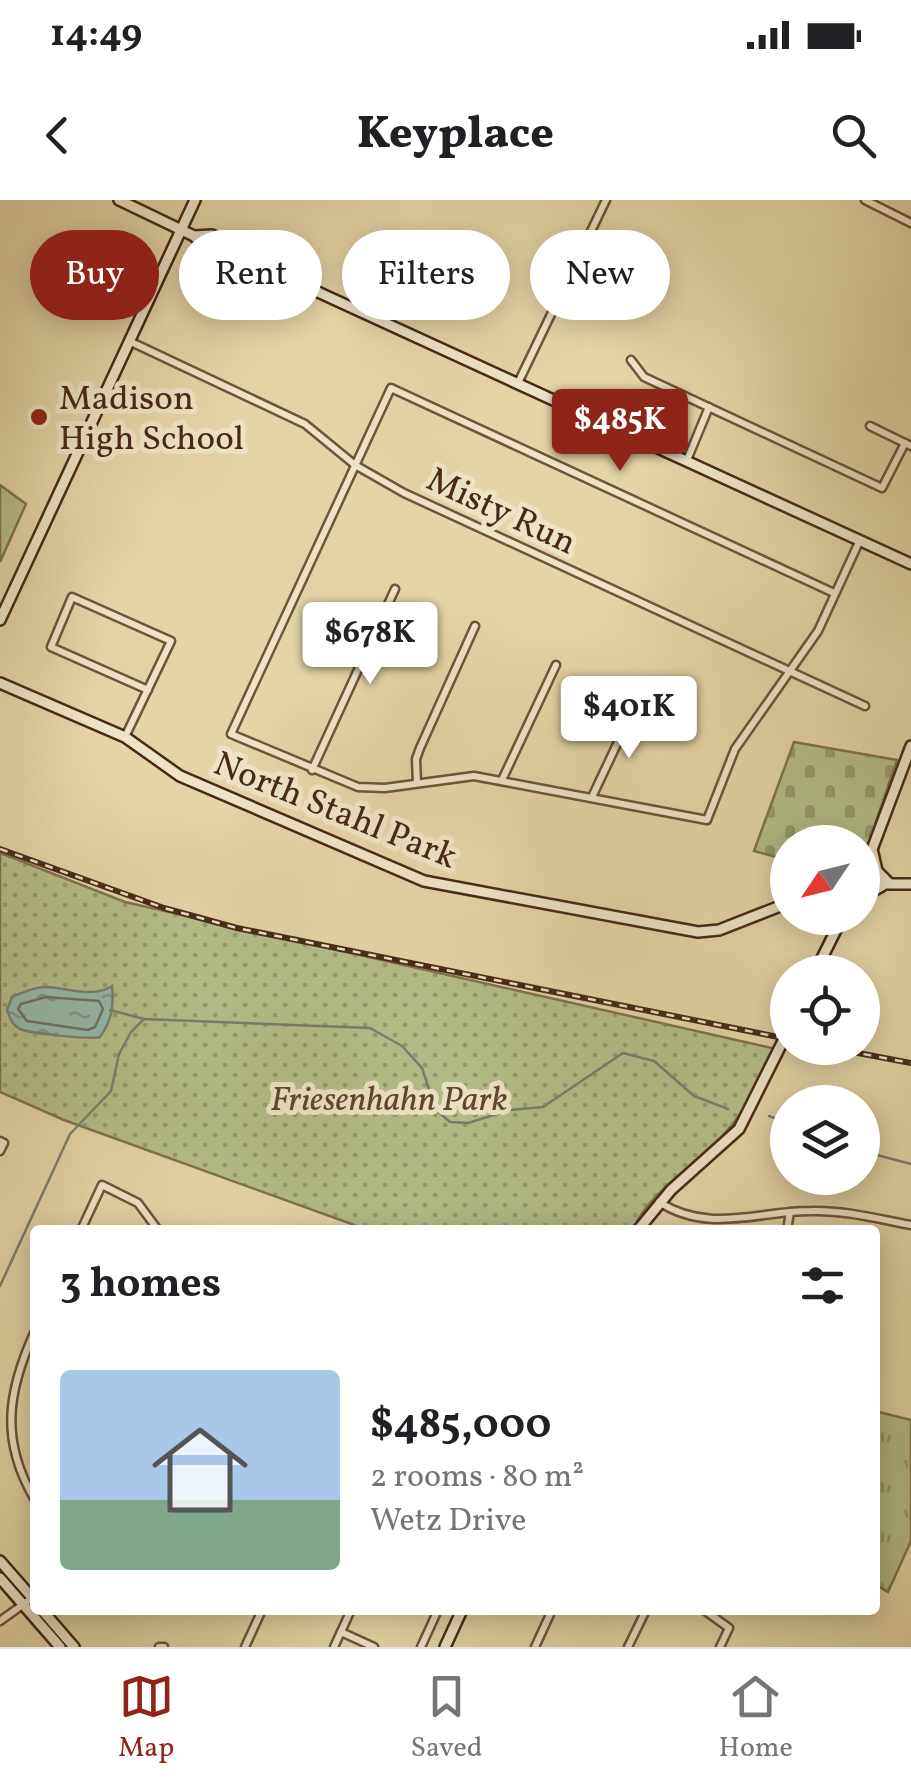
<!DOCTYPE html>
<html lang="en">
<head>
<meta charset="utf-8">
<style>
	:root { --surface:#fff; --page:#f2f2f2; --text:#202124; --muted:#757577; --line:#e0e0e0; --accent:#8f2418 }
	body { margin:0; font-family:Vollkorn,serif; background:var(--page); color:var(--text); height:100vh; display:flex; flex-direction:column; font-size:38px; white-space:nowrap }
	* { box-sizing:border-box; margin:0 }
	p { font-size:32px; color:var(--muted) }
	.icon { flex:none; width:55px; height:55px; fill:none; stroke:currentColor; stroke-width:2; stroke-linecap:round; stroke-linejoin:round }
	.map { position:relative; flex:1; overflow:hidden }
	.side { position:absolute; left:30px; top:1025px; width:850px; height:390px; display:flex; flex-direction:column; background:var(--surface); border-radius:10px; box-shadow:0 5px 25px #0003 }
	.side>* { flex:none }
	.top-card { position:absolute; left:30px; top:30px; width:852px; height:90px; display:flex; gap:20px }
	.needle { width:65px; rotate:235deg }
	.controls { position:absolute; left:770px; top:625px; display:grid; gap:20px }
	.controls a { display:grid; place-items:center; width:110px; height:110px; border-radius:50%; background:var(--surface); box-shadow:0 5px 25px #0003; font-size:50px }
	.price { position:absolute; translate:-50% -85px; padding:0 22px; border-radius:10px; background:#fff; color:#222; font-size:32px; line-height:65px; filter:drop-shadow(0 2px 5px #0008) }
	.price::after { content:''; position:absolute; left:50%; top:60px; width:30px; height:22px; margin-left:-15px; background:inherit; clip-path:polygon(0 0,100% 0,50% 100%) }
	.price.selected { background:var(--accent); color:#fff }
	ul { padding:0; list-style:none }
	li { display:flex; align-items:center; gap:30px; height:250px; padding:0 30px }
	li+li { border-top:2px solid var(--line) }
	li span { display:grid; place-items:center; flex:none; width:280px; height:200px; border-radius:10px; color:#555 }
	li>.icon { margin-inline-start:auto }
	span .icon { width:120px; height:120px; fill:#fffc; stroke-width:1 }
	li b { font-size:42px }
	h2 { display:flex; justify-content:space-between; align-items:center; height:120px; padding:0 30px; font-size:42px }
	.pill { padding:0 35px; border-radius:45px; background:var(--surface); box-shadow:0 5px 25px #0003; font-size:35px; line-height:90px }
	.pill.selected { background:var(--accent); color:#fff }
	.status { display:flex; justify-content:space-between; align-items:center; height:70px; padding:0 50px; background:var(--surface); direction:ltr }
	.status svg { height:28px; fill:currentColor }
	header { display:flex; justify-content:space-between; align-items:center; height:130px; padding:0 30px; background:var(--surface); font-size:45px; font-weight:800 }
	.tab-bar { display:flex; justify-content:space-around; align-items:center; height:140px; border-top:2px solid var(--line); background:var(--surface); font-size:28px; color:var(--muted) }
	.tab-bar a { display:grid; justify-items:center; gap:5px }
	.tab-bar .selected { color:var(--accent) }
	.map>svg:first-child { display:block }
	.grass { fill:url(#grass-tufts); stroke:#7d734e; stroke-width:2.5 }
	.cemetery { fill:url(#cemetery-stones); stroke:#7d734e; stroke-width:2.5 }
	.park { fill:url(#park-dots); stroke:#7d734e; stroke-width:2.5 }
	.pitch { fill:#b3bd87; stroke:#7d734e; stroke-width:2.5 }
	.water { fill:url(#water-ripples); stroke:#767f6f; stroke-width:2.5 }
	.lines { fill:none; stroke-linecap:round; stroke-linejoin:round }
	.shore { stroke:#6e7060; stroke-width:2.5 }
	.stream { stroke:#767f6f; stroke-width:2.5 }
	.street-casing { stroke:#6e543a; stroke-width:11 }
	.secondary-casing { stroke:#472916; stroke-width:14 }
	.street { stroke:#ede4c5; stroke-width:6 }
	.secondary { stroke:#ede4c5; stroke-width:9 }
	.rail-casing { stroke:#472916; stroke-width:6 }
	.rail { stroke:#ede4c5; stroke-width:2.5; stroke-dasharray:8; stroke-linecap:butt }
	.poi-dot { fill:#8f2418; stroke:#ede4c5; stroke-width:4 }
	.labels { text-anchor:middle; stroke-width:10; stroke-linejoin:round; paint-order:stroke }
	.poi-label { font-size:35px; fill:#472916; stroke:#ede4c5; text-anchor:start }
	.street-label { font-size:35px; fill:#472916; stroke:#ede4c5 }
	.park-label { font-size:35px; font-style:italic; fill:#5d472d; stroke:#ede4c5 }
</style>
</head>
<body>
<div class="status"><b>14:49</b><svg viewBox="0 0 49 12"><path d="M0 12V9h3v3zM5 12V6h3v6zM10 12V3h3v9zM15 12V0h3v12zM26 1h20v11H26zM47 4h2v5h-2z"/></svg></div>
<header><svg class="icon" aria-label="back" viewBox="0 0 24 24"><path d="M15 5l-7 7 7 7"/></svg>Keyplace<svg class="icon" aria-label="search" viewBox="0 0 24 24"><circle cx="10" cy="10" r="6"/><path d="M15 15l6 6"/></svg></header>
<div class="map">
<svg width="911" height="1447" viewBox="0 0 911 1447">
	<defs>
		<pattern id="grass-tufts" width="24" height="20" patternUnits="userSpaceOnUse" patternTransform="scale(2.5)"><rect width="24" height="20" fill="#b3bd87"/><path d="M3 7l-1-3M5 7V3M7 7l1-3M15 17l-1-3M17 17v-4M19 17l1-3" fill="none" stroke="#939a6d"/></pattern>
		<pattern id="cemetery-stones" width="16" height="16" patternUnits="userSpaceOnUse" patternTransform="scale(2.5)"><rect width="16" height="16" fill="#b3bd87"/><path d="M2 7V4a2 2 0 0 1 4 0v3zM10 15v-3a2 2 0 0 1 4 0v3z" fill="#939a6d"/></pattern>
		<pattern id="park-dots" width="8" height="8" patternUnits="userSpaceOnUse" patternTransform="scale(2.5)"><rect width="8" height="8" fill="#b3bd87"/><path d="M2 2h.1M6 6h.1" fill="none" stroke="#939a6d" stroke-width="1.8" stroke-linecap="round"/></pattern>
		<pattern id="water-ripples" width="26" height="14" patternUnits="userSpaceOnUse" patternTransform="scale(2.5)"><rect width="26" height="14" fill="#95b8aa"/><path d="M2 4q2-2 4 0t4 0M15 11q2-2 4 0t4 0" fill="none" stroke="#7b9689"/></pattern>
	</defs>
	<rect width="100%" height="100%" fill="#e4d5a6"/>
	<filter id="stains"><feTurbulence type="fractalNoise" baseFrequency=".002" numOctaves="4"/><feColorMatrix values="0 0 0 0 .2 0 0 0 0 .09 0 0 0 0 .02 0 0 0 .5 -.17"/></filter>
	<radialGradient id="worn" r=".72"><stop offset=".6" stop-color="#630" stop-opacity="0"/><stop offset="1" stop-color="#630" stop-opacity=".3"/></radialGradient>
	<path class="grass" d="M 875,1211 L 911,1220 L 911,1341 L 888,1392 L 875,1384 Z"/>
	<path class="cemetery" d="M 794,542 L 897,560 L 863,660 L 862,642 L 788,642 L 787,660 L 754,651 Z"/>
	<path class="park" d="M 0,653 L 125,702 L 776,849 C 761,879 747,910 723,935 C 692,969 653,988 632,1030 L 368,1030 L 64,920 L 0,892 Z"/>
	<path class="pitch" d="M 0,285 L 26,304 L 0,362 Z"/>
	<path class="water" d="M 112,786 C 114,806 112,820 100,837 C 91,840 29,833 20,829 C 12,825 10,818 7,810 L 12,797 C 22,793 33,787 45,787 C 66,787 92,799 112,786 Z"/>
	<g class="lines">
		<path class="shore" d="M 46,797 L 99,801 L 103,809 L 95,827 L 88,830 L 27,821 L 18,809 L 21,804 Z"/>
		<g class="stream">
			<path d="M 110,810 L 144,819 L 370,828 L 402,846 L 422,868 L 436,910 L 450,922 L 468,923 L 510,910 L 543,907 L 623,853 L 654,861 L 694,896 L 728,909"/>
			<path d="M 769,916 L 788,923"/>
			<path d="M 862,951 L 911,964"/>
			<path d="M 0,1086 L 70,934 L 111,891 L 119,854 L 131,832 L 144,819"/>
		</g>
		<g class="street-casing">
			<g id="street">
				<path d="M 865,0 L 911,23"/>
				<path d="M 129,141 L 305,224 L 355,265 L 404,293 L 865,506"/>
				<path d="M 631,160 L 644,177 L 882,288 L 905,243"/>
				<path d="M 518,183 L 606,0"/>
				<path d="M 870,226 L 911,246"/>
				<path d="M 687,260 L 709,207"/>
				<path d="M 834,393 L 391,188 L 231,534 L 358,587 L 385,588 L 474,576 L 707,620 L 735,549 L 818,431 L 860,340"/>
				<path d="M 125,537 L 171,441 L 72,397 L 51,447 L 148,490"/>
				<path d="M 312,570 L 395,389"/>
				<path d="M 502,580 L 556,465"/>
				<path d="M 417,583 L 416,559 L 420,548 L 475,426"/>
				<path d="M 592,597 L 626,525 L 643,505 L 655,504"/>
				<path d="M 0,941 L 4,943 L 0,951"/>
				<path d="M 659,1002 C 709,1034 757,1011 811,1011 C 845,1010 878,1019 911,1025"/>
				<path d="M 81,1030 L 102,985 L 138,1003 L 158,1030"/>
				<path d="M 787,1030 L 790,1012"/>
				<path d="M 35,1131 C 7,1192 0,1241 35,1300"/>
				<path d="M 704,1410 L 729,1428 L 720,1447"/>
				<path d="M 0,1421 L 35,1396"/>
				<path d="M 341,1432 L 374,1447"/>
				<path d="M 159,1447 L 164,1447"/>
				<path d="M 245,1447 L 262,1410"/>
				<path d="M 334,1447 L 351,1410"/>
				<path d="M 421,1447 L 438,1410"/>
				<path d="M 535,1447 L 552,1410"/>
				<path d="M 628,1447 L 646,1410"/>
			</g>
		</g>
		<g class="secondary-casing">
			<g id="secondary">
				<path d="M 119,0 L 194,36 L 207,49 L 290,84 L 297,81"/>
				<path d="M 194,36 L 212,35 L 293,75 L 297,81 L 320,93 L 911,364"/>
				<path d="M 0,420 L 195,0"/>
				<path d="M 0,483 L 125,537 L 180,576 L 424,681 L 698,732 L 719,730 L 788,703"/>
				<path d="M 873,653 L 877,671 L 888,682"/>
				<path d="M 862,676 L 911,546"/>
				<path d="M 862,684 L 911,684"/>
				<path d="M 862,697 L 882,686"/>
				<path d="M 815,772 L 842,718"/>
				<path d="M 638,1030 L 671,990 L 739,929 L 788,831"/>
				<path d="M 0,1361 L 35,1401"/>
				<path d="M 0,1378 L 60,1447"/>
				<path d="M 42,1410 L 74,1447"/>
				<path d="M 445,1447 L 462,1410"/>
			</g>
		</g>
		<use href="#street" class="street"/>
		<use href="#secondary" class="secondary"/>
		<g class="rail-casing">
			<g id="rail">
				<path d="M 0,649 L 164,708 L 237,728 L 788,839"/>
				<path d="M 832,848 L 911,863"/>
			</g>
		</g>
		<use href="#rail" class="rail"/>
	</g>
	<circle class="poi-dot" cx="39" cy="217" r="10"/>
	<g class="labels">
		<g class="poi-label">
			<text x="59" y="209">Madison<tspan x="59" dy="40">High School</tspan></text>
		</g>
		<g class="street-label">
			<text transform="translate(502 310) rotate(25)" y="12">Misty Run</text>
			<text transform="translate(336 609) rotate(22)" y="12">North Stahl Park</text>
		</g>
		<g class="park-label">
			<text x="389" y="910">Friesenhahn Park</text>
		</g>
	</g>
	<rect width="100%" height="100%" filter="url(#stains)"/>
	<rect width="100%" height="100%" fill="url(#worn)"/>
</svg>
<div class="controls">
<a><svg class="needle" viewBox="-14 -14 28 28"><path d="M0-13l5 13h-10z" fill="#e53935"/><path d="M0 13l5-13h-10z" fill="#757577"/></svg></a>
<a><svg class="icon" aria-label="locate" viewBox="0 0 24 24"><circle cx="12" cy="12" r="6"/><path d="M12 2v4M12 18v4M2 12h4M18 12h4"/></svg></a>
<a><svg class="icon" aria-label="layers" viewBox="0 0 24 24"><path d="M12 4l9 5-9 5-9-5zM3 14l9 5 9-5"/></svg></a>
</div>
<b class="price selected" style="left:620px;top:274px">$485K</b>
<b class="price" style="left:370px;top:487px">$678K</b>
<b class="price" style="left:629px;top:561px">$401K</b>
<div class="top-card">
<a class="pill selected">Buy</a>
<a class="pill">Rent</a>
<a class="pill">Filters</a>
<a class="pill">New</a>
</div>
<section class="side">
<h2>3 homes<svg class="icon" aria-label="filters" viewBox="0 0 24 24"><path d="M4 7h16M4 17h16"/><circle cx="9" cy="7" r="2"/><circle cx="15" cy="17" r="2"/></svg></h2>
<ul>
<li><span style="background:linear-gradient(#a9c7e8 65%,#7fa58c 0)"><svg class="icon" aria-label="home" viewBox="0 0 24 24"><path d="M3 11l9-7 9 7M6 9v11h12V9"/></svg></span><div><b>$485,000</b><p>2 rooms · 80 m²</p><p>Wetz Drive</p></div></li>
</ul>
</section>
</div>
<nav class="tab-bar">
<a class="selected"><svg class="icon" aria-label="map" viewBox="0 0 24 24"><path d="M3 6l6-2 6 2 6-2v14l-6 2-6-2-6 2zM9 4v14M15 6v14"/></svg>Map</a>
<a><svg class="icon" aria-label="saved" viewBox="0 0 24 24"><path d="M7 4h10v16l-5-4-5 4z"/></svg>Saved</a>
<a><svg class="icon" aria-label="home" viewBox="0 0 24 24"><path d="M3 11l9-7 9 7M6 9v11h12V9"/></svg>Home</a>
</nav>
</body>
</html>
